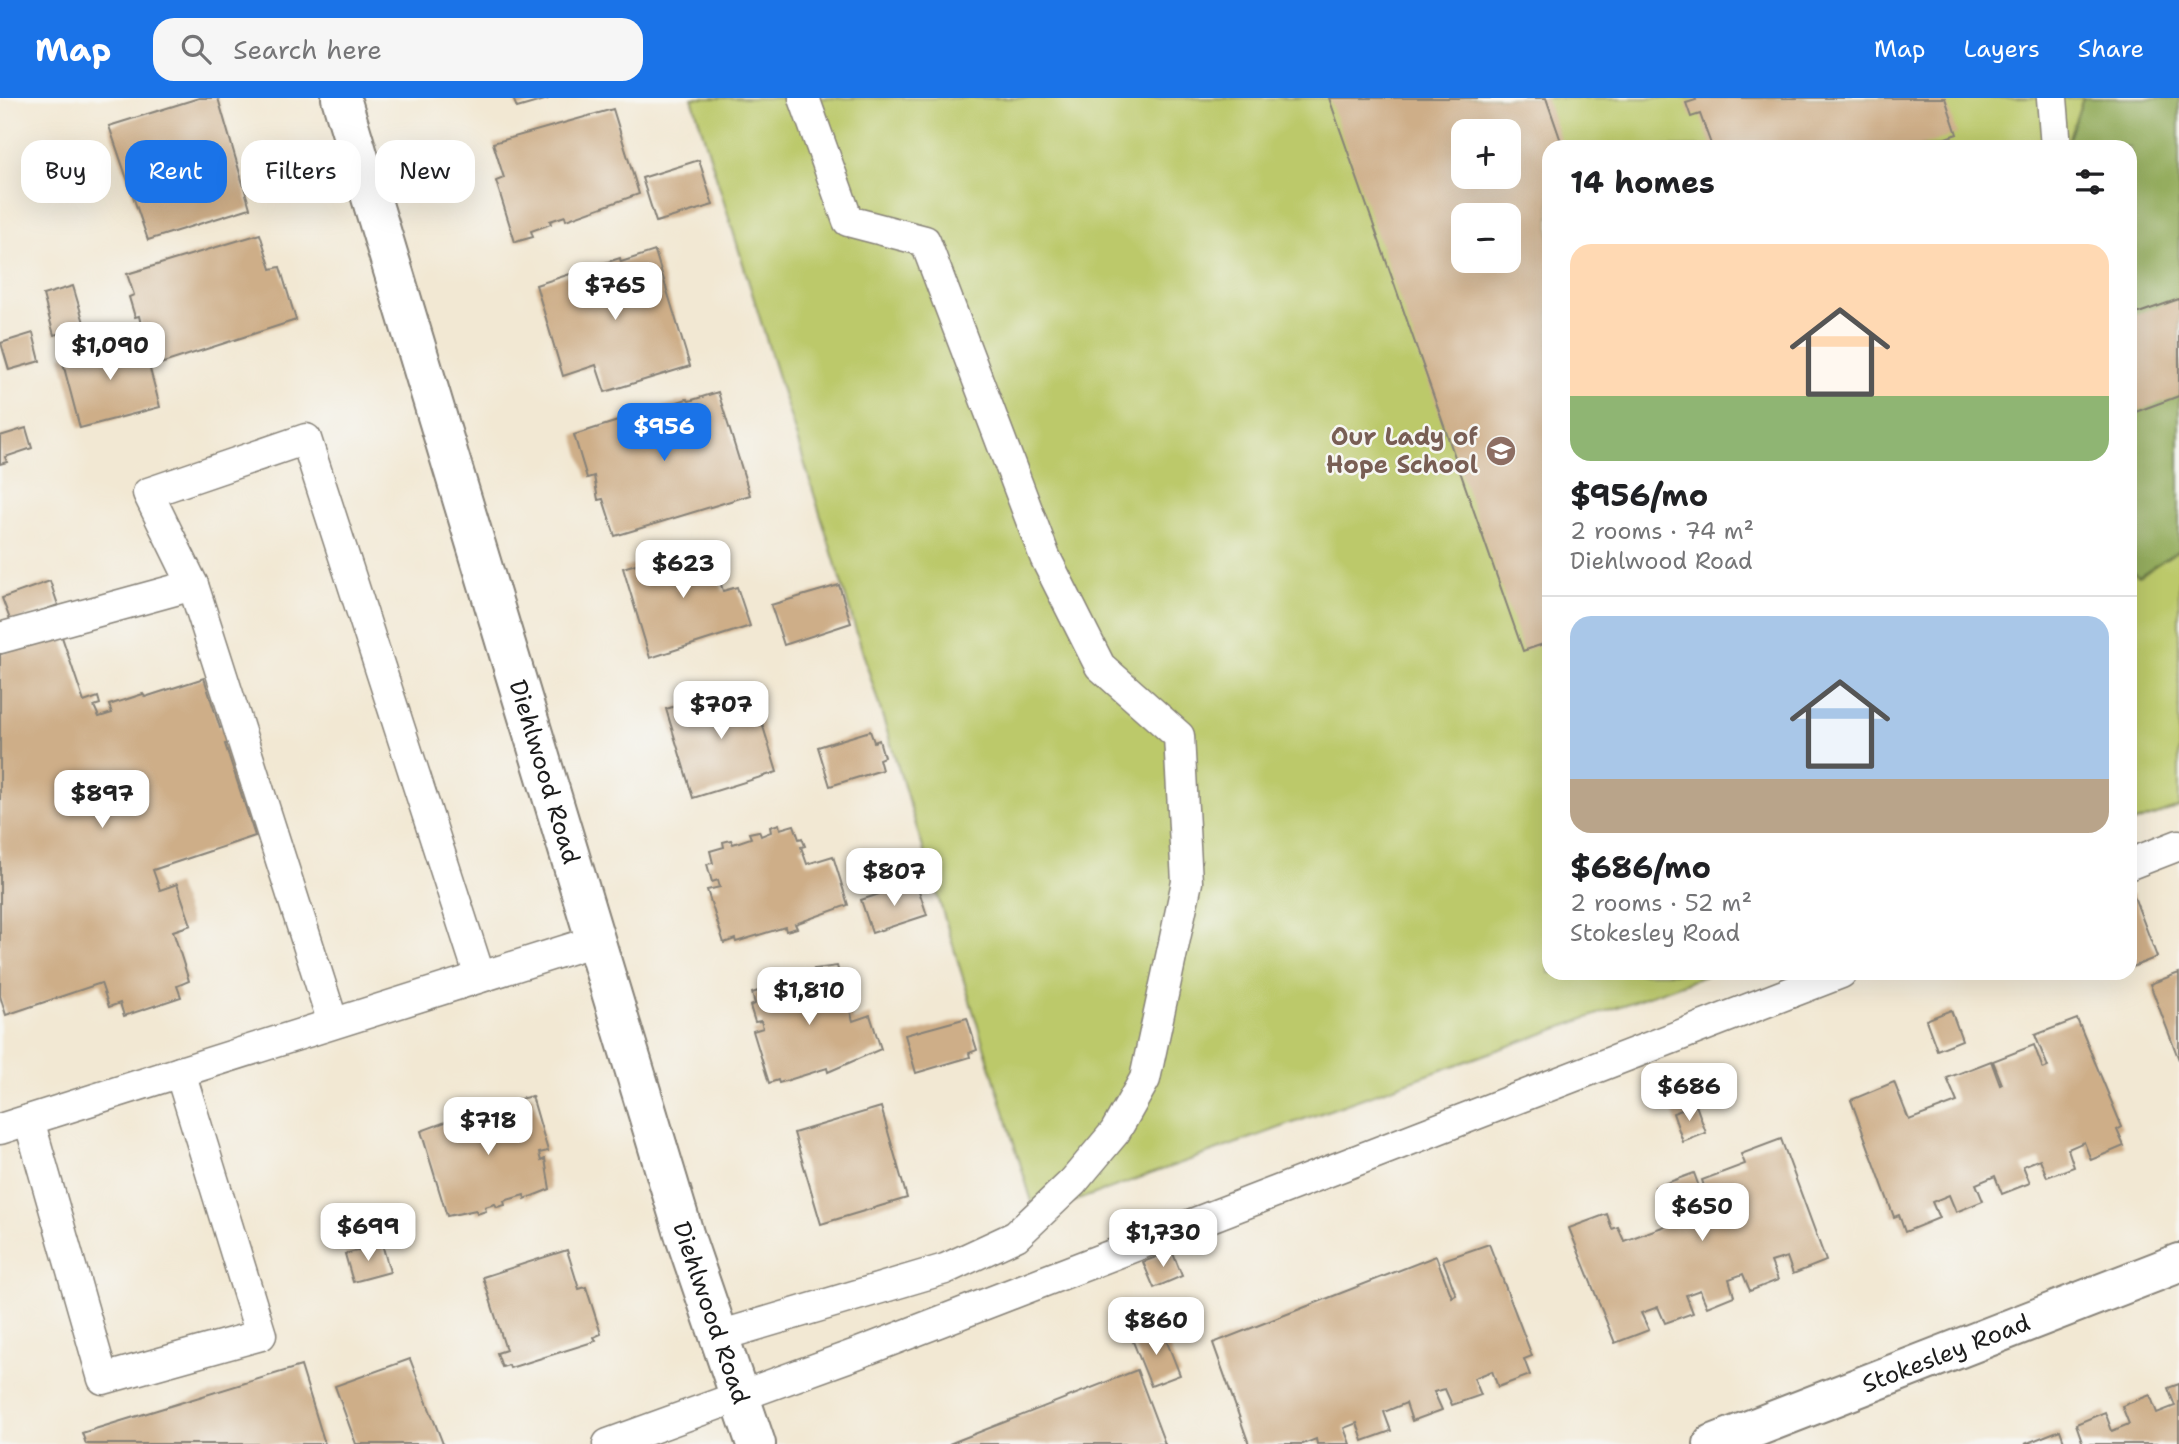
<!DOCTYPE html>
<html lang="en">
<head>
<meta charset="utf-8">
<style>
	:root { --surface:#fff; --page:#f6f6f6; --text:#202124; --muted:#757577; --line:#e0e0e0; --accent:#1a73e8 }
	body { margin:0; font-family:"Shantell Sans",sans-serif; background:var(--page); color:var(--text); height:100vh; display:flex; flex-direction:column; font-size:26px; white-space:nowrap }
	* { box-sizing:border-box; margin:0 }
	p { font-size:23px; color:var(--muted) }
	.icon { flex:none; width:38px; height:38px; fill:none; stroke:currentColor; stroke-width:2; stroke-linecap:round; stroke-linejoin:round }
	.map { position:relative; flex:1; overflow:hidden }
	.sheet { position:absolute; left:1542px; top:42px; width:595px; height:840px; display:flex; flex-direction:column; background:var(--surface); border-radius:21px; box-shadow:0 7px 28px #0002 }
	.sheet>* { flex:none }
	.guide { position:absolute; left:21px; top:42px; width:665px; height:63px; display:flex; gap:14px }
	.controls { position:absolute; left:1451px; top:21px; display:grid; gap:14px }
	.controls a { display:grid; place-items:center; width:70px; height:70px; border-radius:14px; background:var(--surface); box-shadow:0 7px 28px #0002; font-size:35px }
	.price { position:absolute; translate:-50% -60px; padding:0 16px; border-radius:14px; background:#fff; color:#222; font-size:23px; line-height:46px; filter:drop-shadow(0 2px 4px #0008) }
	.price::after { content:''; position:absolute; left:50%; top:42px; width:21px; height:16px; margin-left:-10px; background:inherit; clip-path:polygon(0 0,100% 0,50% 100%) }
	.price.active { background:var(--accent); color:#fff }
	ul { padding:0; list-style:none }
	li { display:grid; align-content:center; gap:14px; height:371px; padding:0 28px }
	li+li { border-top:2px solid var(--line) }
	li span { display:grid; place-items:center; height:217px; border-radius:21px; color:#555 }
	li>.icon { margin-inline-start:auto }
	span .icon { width:126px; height:126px; fill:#fffc; stroke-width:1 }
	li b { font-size:30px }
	h2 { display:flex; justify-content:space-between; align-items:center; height:84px; padding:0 28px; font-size:30px }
	.chip { padding:0 24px; border-radius:21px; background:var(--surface); box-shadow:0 7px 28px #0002; font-size:24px; line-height:63px }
	.chip.active { background:var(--accent); color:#fff }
	header { display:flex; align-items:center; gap:42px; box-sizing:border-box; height:98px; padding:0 35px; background:var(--accent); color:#fff }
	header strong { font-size:33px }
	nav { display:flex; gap:38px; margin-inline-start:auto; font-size:24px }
	.search { width:490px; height:63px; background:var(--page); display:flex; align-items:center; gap:18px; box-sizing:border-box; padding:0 24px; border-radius:21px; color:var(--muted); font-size:26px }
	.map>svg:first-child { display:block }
	.green { fill:#bcc96b; stroke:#6c7244; stroke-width:2; fill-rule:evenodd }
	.forest { fill:#95ad5f; stroke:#58643e; stroke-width:2 }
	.building { fill:#ceae88; fill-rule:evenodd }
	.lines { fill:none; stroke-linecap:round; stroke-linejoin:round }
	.service-casing { stroke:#878278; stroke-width:33 }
	.minor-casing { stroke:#878278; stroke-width:42 }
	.service { stroke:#fff; stroke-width:30 }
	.minor { stroke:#fff; stroke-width:38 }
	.labels { text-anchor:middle; stroke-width:5; stroke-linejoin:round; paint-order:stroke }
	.education-label { font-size:24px; font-weight:bold; fill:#785e54; stroke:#f6f6f2; text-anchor:end }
	.street-label { font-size:24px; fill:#1c1c1c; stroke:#f6f6f2 }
</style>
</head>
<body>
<header>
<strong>Map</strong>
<div class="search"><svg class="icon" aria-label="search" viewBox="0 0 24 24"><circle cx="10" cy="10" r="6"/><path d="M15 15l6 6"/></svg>Search here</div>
<nav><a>Map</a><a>Layers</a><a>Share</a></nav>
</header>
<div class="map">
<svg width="2179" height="1346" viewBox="0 0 2179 1346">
	<rect width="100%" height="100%" fill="#f6f6f2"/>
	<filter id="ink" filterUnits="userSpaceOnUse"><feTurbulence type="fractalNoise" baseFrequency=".0143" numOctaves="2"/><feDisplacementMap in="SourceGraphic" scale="14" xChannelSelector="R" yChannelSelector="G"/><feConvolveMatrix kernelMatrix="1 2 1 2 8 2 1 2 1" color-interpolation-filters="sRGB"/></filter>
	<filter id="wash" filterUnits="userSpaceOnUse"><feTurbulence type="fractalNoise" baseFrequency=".00686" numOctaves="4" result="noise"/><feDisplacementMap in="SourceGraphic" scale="28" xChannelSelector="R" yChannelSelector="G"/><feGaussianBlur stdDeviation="1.57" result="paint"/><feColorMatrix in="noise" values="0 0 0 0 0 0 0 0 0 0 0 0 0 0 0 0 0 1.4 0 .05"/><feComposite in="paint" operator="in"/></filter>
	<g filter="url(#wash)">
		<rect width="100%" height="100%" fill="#f2e8d3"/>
		<path class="green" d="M 692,0 L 2179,0 L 2179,709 L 2130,726 L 2130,49 L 1549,49 L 1549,875 L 1713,875 L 1036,1117 ZM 1463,33 L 1508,33 L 1508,79 L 1463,79 ZM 1463,117 L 1508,117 L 1508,163 L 1463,163 Z"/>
		<path class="forest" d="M 2083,0 L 2179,0 L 2179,452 L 2139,478 L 2130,472 L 2130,49 L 2066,49 Z"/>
		<g id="blocks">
			<g class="building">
				<path d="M 199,0 L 218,0 L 250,110 L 148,142 L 109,28 Z"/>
				<path d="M 513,0 L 548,0 L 548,1 L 517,10 Z"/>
				<path d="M 1329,0 L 1546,0 L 1563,49 L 1549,49 L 1549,544 L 1523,553 ZM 1463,33 L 1508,33 L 1508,79 L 1463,79 ZM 1463,117 L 1508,117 L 1508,163 L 1463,163 Z"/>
				<path d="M 1695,0 L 1945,0 L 1957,36 L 1919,49 L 1712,49 L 1700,16 L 1691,19 L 1686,5 L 1696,2 Z"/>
				<path d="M 613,11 L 639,96 L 566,122 L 565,118 L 550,123 L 551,126 L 531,133 L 533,139 L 515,144 L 496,83 L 504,80 L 493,45 Z"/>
				<path d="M 699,62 L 713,107 L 656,124 L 642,80 Z"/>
				<path d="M 260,136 L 271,171 L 280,169 L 296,222 L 151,269 L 139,218 L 135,219 L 129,199 L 134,197 L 127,176 Z"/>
				<path d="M 655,153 L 690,268 L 605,294 L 596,267 L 563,278 L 536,187 L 620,160 L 621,164 Z"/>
				<path d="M 73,188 L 85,228 L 54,237 L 43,197 Z"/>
				<path d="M 2179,201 L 2179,298 L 2130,316 L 2130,218 Z"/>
				<path d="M 33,235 L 40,263 L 9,272 L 1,245 Z"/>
				<path d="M 141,237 L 160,309 L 80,330 L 61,258 Z"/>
				<path d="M 718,294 L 750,397 L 615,438 L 603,401 L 598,402 L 594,378 L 587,380 L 574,337 L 687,301 L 689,303 Z"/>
				<path d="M 26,330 L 32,350 L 5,359 L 7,364 L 0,366 L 0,338 Z"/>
				<path d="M 708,444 L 723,493 L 737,489 L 750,528 L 650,560 L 623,470 Z"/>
				<path d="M 50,483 L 58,507 L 11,524 L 2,500 Z"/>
				<path d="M 839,487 L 851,525 L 784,547 L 771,507 Z"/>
				<path d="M 61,536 L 84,604 L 98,599 L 100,606 L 94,608 L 99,619 L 112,615 L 109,607 L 143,596 L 145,599 L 204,580 L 220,630 L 225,628 L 230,645 L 225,646 L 255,738 L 153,772 L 160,792 L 177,786 L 191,827 L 173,833 L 189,883 L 177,888 L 181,899 L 124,918 L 120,905 L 109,909 L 101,885 L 6,917 L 0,898 L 0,556 Z"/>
				<path d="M 750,586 L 777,674 L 693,700 L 666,611 Z"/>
				<path d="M 870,633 L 874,644 L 879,642 L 884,659 L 879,661 L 882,672 L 830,688 L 818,649 Z"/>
				<path d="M 779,726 L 780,731 L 794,727 L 799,741 L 802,740 L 805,748 L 801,749 L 807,766 L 833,758 L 848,807 L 795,826 L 797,830 L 786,833 L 785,829 L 736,844 L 735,841 L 724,845 L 707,792 L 720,789 L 718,782 L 712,784 L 707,766 L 713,765 L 710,753 L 724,749 L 723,744 L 731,742 L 733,746 L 751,740 L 749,735 L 759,733 L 761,738 L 771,734 L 770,729 Z"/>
				<path d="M 916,784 L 927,817 L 872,835 L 861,802 Z"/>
				<path d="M 2133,796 L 2157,859 L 2130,870 L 2130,797 Z"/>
				<path d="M 837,868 L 853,923 L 870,917 L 881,951 L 828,974 L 827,970 L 779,985 L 778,982 L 769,985 L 753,933 L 763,930 L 761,923 L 755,924 L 750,908 L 755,906 L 752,895 L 768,890 L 767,885 L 775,883 L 776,888 L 794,881 L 792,877 L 802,875 L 803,879 L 815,875 L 814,871 Z"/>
				<path d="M 2179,875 L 2179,962 L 2150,886 Z"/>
				<path d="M 1951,912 L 1962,942 L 1937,952 L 1926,922 Z"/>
				<path d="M 967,920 L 977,952 L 969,955 L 970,959 L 916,975 L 905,937 Z"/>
				<path d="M 2077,921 L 2122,1029 L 2117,1032 L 2124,1048 L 2091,1062 L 2084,1044 L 2068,1051 L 2074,1069 L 2047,1079 L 2040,1061 L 2023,1068 L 2030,1085 L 2002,1096 L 1995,1078 L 1976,1086 L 1983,1103 L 1956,1114 L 1949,1097 L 1932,1104 L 1939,1120 L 1905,1134 L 1899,1117 L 1894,1119 L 1851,1002 L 1894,984 L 1909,1022 L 1957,1004 L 1947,980 L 1991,963 L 2000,987 L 2002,986 L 1993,963 L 2034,947 L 2043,971 L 2048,969 L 2035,937 Z"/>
				<path d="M 532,998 L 548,1053 L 539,1055 L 541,1063 L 545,1061 L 550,1091 L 525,1101 L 524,1097 L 504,1103 L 505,1107 L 497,1109 L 495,1106 L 485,1109 L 486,1113 L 477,1116 L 476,1112 L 447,1118 L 421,1033 L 462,1018 L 461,1015 Z"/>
				<path d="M 1696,1007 L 1706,1035 L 1683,1044 L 1673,1015 Z"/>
				<path d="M 881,1009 L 907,1100 L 821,1126 L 794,1035 Z"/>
				<path d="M 1781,1041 L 1826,1163 L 1793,1176 L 1787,1159 L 1771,1164 L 1778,1182 L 1750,1193 L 1743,1176 L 1729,1181 L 1734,1198 L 1707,1209 L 1700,1192 L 1686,1197 L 1693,1215 L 1665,1225 L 1658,1209 L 1641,1215 L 1649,1232 L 1615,1245 L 1569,1130 L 1607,1116 L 1612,1131 L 1618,1129 L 1624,1143 L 1668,1127 L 1655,1089 L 1694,1075 L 1707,1111 L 1711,1109 L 1702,1082 L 1745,1066 L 1741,1056 Z"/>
				<path d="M 382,1146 L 390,1174 L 353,1184 L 345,1156 Z"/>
				<path d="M 1489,1146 L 1532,1258 L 1524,1261 L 1530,1277 L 1498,1289 L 1492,1273 L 1474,1280 L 1481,1297 L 1452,1307 L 1445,1291 L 1434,1294 L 1442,1312 L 1412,1323 L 1406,1305 L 1384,1314 L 1391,1333 L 1363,1343 L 1357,1325 L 1344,1330 L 1350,1346 L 1317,1346 L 1316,1341 L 1303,1346 L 1249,1346 L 1213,1245 L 1436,1158 L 1452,1199 L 1456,1197 L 1443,1162 Z"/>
				<path d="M 567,1152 L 579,1191 L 586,1189 L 601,1236 L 594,1239 L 596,1243 L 510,1270 L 509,1267 L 502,1269 L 497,1255 L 506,1252 L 483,1179 Z"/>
				<path d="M 1172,1153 L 1182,1178 L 1154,1190 L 1143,1164 Z"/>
				<path d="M 1161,1229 L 1180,1277 L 1151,1288 L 1132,1241 Z"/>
				<path d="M 410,1261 L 443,1346 L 356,1346 L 335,1288 Z"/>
				<path d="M 301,1268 L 325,1346 L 86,1346 L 82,1335 Z"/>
				<path d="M 1137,1272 L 1165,1346 L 949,1346 Z"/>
				<path d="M 2179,1286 L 2179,1346 L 2083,1346 L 2076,1326 L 2105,1314 L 2112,1333 L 2129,1326 L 2122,1308 L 2150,1297 L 2157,1315 L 2175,1308 L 2168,1290 Z"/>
				<path d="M 2060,1332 L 2065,1346 L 2025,1346 Z"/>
			</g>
		</g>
	</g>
	<g filter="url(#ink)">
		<use href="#blocks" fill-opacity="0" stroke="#878278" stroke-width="2"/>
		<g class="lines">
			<g class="service-casing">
				<g id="service">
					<path d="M 2052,0 L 2056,49"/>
					<path d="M 193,487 L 333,925"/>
					<path d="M 0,540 L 193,487 L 148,395 L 306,341 L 480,879"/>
					<path d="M 2130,766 L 2179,747"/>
					<path d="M 29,1022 L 103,1281 L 261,1237 L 180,974"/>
					<path d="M 0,1031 L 595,843"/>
					<path d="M 719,1238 L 945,1171 L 1016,1138 L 1073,1084 L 1115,1034 L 1145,981 L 1187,784 L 1179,638 L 1100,568 L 1045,459 L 925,143 L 848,123 L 804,0"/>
					<path d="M 608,1346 L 856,1256 L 1841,875"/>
				</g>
			</g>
			<g class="minor-casing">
				<g id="minor">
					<path id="s1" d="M 341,0 L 685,1139 L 756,1346"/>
					<path id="s2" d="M 1713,1346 L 2179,1165"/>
				</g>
			</g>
			<use href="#service" class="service"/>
			<use href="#minor" class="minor"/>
		</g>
	</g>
	<defs>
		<g id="school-disc" transform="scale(1.575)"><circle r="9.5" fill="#8d6e63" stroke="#f6f6f2"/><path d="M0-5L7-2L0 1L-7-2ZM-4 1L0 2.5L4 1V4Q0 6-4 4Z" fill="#fff"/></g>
	</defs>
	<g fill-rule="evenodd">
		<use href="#school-disc" x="1501" y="353"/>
	</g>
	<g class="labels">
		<g class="education-label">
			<text x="1478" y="347">Our Lady of<tspan x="1478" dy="28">Hope School</tspan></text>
		</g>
		<g class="street-label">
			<text dy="8" stroke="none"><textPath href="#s1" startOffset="704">Diehlwood Road</textPath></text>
			<text dy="8" stroke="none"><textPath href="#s1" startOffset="1270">Diehlwood Road</textPath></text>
			<text dy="8" stroke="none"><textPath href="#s2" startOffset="250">Stokesley Road</textPath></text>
		</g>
	</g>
</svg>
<div class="controls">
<a>+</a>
<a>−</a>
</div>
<b class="price" style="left:615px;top:224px">$765</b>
<b class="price" style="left:110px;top:284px">$1,090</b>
<b class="price active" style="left:664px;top:365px">$956</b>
<b class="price" style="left:683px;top:502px">$623</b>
<b class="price" style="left:721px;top:643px">$707</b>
<b class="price" style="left:102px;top:732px">$897</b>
<b class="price" style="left:894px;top:810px">$807</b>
<b class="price" style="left:809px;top:929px">$1,810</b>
<b class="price" style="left:1689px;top:1025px">$686</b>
<b class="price" style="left:488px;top:1059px">$718</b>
<b class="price" style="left:1702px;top:1145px">$650</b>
<b class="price" style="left:368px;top:1165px">$699</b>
<b class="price" style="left:1163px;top:1171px">$1,730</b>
<b class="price" style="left:1156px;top:1259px">$860</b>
<div class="guide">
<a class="chip">Buy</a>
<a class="chip active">Rent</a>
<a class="chip">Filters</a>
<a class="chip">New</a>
</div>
<section class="sheet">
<h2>14 homes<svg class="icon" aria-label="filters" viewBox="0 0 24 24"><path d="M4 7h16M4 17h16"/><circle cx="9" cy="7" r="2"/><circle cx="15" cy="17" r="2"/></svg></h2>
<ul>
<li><span style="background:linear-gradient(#ffd9b3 70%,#8fb573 0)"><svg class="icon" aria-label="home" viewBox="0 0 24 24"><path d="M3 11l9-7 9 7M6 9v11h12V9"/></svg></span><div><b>$956/mo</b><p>2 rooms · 74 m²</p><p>Diehlwood Road</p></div></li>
<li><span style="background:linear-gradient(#a9c7e8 75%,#b9a48a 0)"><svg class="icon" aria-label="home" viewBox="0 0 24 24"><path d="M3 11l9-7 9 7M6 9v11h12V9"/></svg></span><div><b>$686/mo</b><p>2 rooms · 52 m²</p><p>Stokesley Road</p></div></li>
</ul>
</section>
</div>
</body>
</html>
